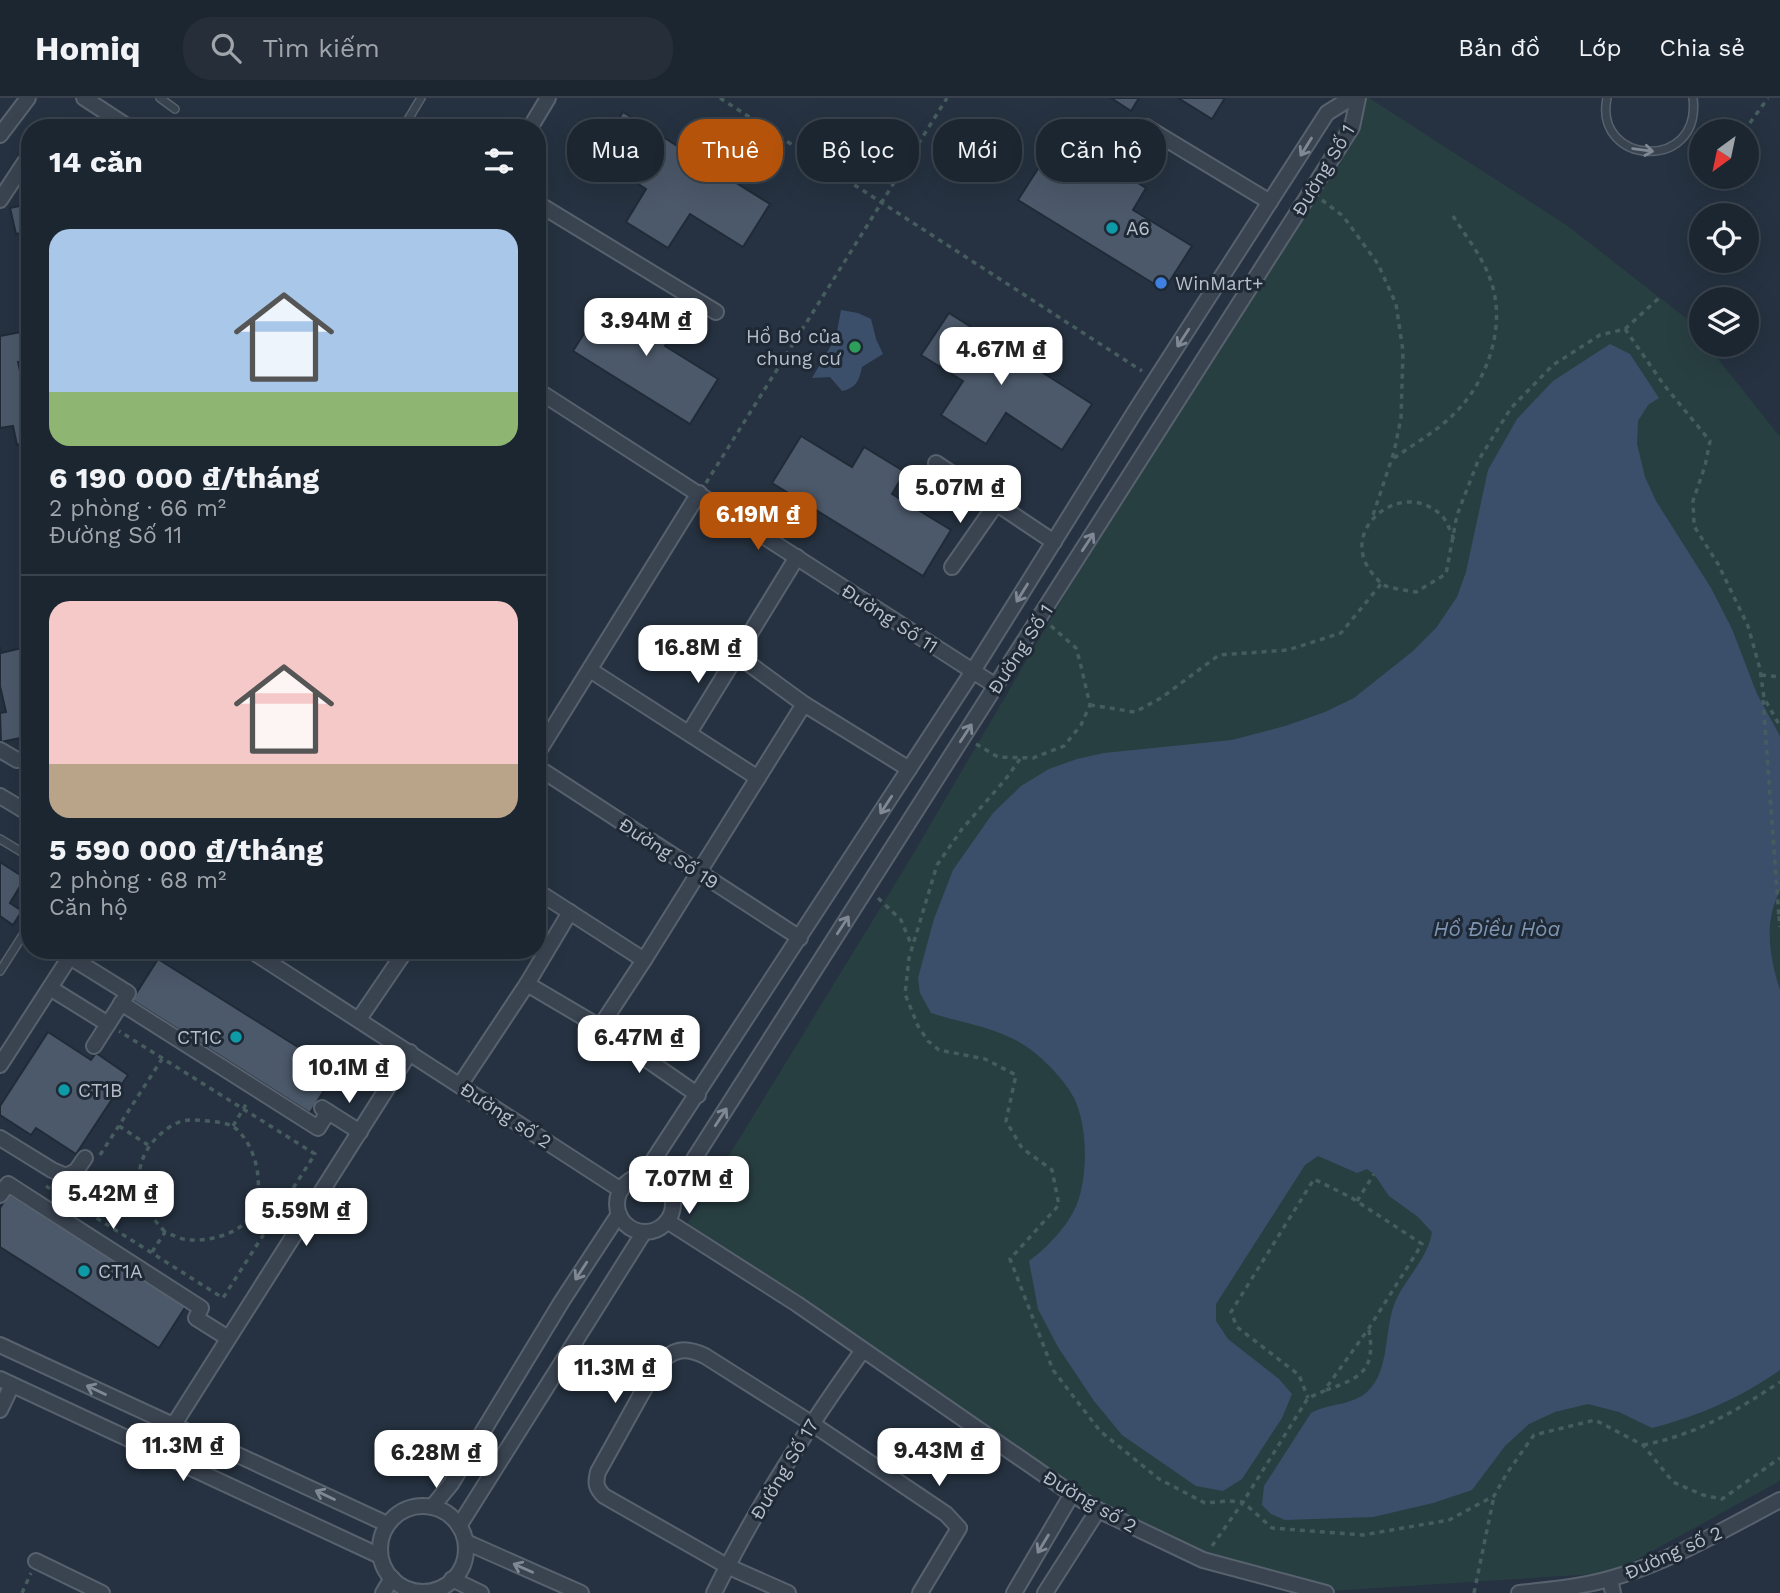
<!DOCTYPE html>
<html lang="vi">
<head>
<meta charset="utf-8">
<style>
	:root { --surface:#1c2631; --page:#252e39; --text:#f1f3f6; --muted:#a0a5ab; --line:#3a434d; --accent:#b45309 }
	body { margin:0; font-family:"Work Sans",sans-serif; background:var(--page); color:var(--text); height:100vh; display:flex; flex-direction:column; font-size:26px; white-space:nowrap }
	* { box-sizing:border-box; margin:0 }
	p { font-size:23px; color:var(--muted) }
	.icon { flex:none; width:38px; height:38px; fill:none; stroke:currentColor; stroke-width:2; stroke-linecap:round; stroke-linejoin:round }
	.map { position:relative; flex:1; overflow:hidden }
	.side { position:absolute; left:21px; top:21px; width:525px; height:840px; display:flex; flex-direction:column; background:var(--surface); border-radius:28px; box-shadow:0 7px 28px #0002,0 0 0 2px var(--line) }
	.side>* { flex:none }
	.hud { position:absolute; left:567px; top:21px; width:665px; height:63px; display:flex; gap:14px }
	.needle { width:46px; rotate:213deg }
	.fabs { position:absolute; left:1689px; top:21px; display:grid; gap:14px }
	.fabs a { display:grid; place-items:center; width:70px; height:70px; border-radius:50%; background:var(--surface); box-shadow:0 7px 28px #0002,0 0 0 2px var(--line); font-size:35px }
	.price { position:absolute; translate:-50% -60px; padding:0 16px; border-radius:14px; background:#fff; color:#222; font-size:23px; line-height:46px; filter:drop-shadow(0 2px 4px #0008) }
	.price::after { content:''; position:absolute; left:50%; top:42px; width:21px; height:16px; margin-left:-10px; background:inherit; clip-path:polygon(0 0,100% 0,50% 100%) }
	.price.on { background:var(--accent); color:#fff }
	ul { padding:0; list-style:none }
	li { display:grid; align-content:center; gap:14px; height:371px; padding:0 28px }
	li+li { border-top:2px solid var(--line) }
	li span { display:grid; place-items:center; height:217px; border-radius:21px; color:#555 }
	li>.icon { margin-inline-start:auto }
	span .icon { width:126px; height:126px; fill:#fffc; stroke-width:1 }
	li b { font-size:30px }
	h2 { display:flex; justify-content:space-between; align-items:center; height:84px; padding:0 28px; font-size:30px }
	.chip { padding:0 24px; border-radius:28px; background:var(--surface); box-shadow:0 7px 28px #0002,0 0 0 2px var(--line); font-size:24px; line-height:63px }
	.chip.on { background:var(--accent); color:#fff }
	header { display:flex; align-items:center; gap:42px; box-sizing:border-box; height:98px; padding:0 35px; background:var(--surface); border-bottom:2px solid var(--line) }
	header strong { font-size:33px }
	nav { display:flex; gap:38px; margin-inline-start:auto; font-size:24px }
	.search { width:490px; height:63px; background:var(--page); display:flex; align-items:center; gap:18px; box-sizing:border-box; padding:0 24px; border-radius:28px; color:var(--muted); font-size:26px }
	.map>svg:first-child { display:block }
	.green { fill:#283f42 }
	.water { fill:#3c4f6a }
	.building { fill:#4c596a; stroke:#212b38; stroke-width:2 }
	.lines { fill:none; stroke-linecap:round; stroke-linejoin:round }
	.service-casing { stroke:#58626e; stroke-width:10 }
	.minor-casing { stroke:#58626e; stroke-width:18 }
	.path { stroke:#465c5f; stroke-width:3.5; stroke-dasharray:5 5; stroke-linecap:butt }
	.service { stroke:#3a4451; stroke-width:7 }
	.minor { stroke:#3a4451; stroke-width:14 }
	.oneway { stroke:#7f8894 }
	.culture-dot { fill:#0f9aa8; stroke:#1f2936; stroke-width:2.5 }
	.shop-dot { fill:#3f7fe0; stroke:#1f2936; stroke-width:2.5 }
	.leisure-dot { fill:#2e9e5b; stroke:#1f2936; stroke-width:2.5 }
	.labels { text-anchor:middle; stroke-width:6; stroke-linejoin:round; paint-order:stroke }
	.street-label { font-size:19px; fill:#b7bfcb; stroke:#1f2936 }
	.poi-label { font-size:19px; fill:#b7bfcb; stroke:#1f2936; text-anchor:start }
	.water-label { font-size:21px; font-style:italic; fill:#7e95b2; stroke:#1f2936 }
</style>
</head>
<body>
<header>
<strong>Homiq</strong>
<div class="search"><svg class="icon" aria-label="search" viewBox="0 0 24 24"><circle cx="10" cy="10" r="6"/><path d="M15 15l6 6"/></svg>Tìm kiếm</div>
<nav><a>Bản đồ</a><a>Lớp</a><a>Chia sẻ</a></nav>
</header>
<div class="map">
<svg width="1780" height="1495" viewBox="0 0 1780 1495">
	<rect width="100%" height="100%" fill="#263241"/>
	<path class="green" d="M 1356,0 L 1369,0 L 1565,126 L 1686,220 L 1701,239 L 1701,247 L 1707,247 L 1780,339 L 1780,1383 L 1612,1475 L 1329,1493 L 1205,1459 L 1073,1394 L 684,1131 L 909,763 Z"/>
	<g class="water">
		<path d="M 841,212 L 858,215 L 871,221 L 876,241 L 883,256 L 862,269 C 859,283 856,290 842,293 L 830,279 L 812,280 L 836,239 Z"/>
		<path d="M 1610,246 L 1630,256 L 1659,300 L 1648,307 L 1638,323 L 1637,346 L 1645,379 L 1656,403 L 1711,490 L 1732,531 L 1757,596 L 1780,638 L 1780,793 C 1763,824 1770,861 1780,892 L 1780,1272 C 1740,1300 1699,1318 1652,1330 L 1619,1314 L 1588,1306 L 1555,1314 L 1529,1326 L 1505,1348 L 1472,1392 L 1433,1405 L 1373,1419 L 1285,1422 L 1271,1416 L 1262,1407 L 1264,1388 L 1311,1315 C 1329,1305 1351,1308 1367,1294 C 1390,1273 1384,1234 1394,1207 C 1404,1181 1428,1161 1432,1134 L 1418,1119 L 1389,1098 L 1374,1076 L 1367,1071 L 1357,1075 L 1318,1058 L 1305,1067 L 1216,1206 L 1216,1223 L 1228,1241 L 1279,1281 L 1292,1296 L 1282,1320 L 1242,1381 L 1223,1393 L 1196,1388 L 1122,1337 L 1094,1303 L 1058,1249 L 1038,1211 L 1029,1163 C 1048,1149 1068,1128 1077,1106 C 1088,1078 1088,1028 1074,1000 C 1064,981 1044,961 1027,949 C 1000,930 962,925 931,915 L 920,895 L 918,880 L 934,821 L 953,772 L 993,715 L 1021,688 L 1049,671 L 1077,661 L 1104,655 L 1232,642 L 1285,628 L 1325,614 L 1354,600 L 1413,553 L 1436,530 L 1457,499 L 1466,474 L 1488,372 L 1517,321 L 1553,283 Z"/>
	</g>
	<g class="building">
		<path d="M 1111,0 L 1139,0 L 1131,13 Z"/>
		<path d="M 1178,0 L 1225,0 L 1212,21 Z"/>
		<path d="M 623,14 L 770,106 L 743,149 L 690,116 L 668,150 L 626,124 L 646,91 L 595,58 Z"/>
		<path d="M 1046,58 L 1091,85 L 1104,64 L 1146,90 L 1133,112 L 1192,148 L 1164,192 L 1018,102 Z"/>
		<path d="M 29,106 L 30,109 L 30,149 L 26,134 L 16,136 L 10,110 Z"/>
		<path d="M 30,178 L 30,198 L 25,179 Z"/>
		<path d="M 637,201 L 678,226 L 665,248 L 718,281 L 690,326 L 573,253 L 604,204 L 626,218 Z"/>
		<path d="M 949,215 L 1092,306 L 1062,352 L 1006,315 L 986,346 L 941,317 L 963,283 L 921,257 Z"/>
		<path d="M 26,233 L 30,262 L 18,264 L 30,317 L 30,344 L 17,347 L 13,328 L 0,330 L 0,238 Z"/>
		<path d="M 801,338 L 852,369 L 864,349 L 905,374 L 892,396 L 951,432 L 923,478 L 772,385 Z"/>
		<path d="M 30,464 L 30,491 L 24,465 Z"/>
		<path d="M 30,548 L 30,628 L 22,629 L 25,639 L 1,644 L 0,615 L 6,614 L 0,588 L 0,549 L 1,555 Z"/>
		<path d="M 0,764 L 25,780 L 10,805 L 22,813 L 13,827 L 0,818 Z"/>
		<path d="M 158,861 L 336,973 L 310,1015 L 132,902 Z"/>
		<path d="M 48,934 L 91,962 L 96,955 L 128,977 L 76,1056 L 36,1030 L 31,1037 L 0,1017 L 0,1008 Z"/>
		<path d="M 9,1096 L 186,1208 L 159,1250 L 0,1149 L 0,1110 Z"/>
	</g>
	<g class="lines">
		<g class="service-casing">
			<g id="service">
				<path d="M 160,0 L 175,11"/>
				<path d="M 1607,0 C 1593,67 1702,75 1693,0"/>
				<path d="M 403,30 L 421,0"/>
				<path d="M 0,741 L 30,759"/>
				<path d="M 0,873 L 30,826"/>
			</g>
		</g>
		<g class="minor-casing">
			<g id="minor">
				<path d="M 84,0 L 130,30"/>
				<path d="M 1146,29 L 1270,104"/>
				<path d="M 530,30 L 548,0"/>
				<path d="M 0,37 L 28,0"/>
				<path d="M 0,102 L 25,64 L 30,63"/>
				<path d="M 537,105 L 716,214"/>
				<path d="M 537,292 L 996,588"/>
				<path d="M 936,365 L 1054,444"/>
				<path d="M 952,469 L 996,406"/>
				<path d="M 737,557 L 804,606 L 909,671"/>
				<path d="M 590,572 L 758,680"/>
				<path d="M 689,635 L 797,459"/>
				<path d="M 0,652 L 17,662 L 30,659"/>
				<path d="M 537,656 L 699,395"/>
				<path d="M 537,669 L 800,840"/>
				<path d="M 0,698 L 30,716"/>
				<path d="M 537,793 L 644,862"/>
				<path d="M 250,852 L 621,1092"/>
				<path d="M 527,886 L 570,814"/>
				<path d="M 50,890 L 108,926 L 128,895 L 70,859"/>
				<path d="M 121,905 L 318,1030 L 328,1014"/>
				<path d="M 359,921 L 406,852"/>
				<path d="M 600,929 L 644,862 L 804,606"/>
				<path d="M 94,948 L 108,926"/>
				<path d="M 0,967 L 73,854"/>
				<path d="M 460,987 L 527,886 L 600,929 L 698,997"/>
				<path d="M 322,1010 L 360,1034"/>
				<path d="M 0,1040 L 52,1072 L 66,1078 L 76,1073 L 85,1060"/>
				<path d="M 643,1078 L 973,573 L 1136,312 L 1327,15 L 1351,0"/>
				<circle cx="645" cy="1106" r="28"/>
				<path d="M 0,1097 L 8,1086 L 201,1210 L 196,1220 L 228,1240"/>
				<path d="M 671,1097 L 1352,29 L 1358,0"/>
				<path d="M 667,1123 L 797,1206 L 1072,1396 L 1098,1412 L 1203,1462 L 1326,1495"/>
				<path d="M 0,1247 L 387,1426"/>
				<path d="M 0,1281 L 380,1458"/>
				<path d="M 0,1312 L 12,1287"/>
				<path d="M 173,1328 L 410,954"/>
				<circle cx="423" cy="1451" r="43"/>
				<path d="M 432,1409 L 451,1386 L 562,1203 L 619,1116"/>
				<path d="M 459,1428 L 644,1134"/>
				<path d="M 466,1444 L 581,1495"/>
				<path d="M 36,1463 L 102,1495"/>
				<path d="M 452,1481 L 481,1495"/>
				<path d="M 1610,1481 L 1613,1495"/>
				<path d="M 383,1495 L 392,1480"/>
				<path d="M 714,1495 C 756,1409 808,1329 863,1252"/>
				<path d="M 788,1495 L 727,1468 L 604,1398 C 596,1390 595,1385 598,1374 L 657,1268 C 672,1251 684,1248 705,1258 L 811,1325 L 946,1416 L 959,1430 L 920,1495"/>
				<path d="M 1014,1495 L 1072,1396"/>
				<path d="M 1045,1495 L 1098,1412"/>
				<path d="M 1519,1495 C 1549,1492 1580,1489 1609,1481 C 1670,1464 1725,1431 1780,1402"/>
			</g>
		</g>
		<g class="path">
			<path d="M 720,0 L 1142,273"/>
			<path d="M 1744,33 L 1768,0"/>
			<path d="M 1322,102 L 1343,118 L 1378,166 L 1396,206 L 1403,253 L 1401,320 L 1394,354 L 1373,417"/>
			<path d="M 1625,231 L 1659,200"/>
			<path d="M 1394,360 C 1414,346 1437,333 1454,316 C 1489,282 1508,224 1489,178 C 1481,157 1465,137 1453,118"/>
			<path d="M 706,385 L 947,0"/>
			<path d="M 1454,441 C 1450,434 1447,422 1441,417 C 1401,379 1337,432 1372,475 C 1376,479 1379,484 1383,487 C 1393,491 1405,492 1416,494 L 1446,476 L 1457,417 L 1478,363 L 1511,310 L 1553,267 L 1600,237 L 1625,231 L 1664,287 L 1710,343 L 1705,368 L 1693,403 L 1694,428 L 1718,466 L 1748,528 L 1760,571 L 1764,600 L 1780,628"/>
			<path d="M 1761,577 L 1780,579"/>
			<path d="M 1763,602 L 1779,820"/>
			<path d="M 1090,607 L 1135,614 L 1161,600 L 1219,557 L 1288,552 L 1341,535 L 1381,486"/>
			<path d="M 976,646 L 998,659 L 1033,660 L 1064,648 L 1081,627 L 1090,607 L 1080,564 L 1076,550 L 1050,527"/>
			<path d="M 1020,661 L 1005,682 L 962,731 L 937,767 L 909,860 L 905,896 L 918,928 L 928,943 L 939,952 L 985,961 L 1016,977 L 1006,1023 L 1022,1050 L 1052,1072 L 1059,1107 L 1010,1161 L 1053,1272 L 1100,1333 L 1159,1381 L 1205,1405 L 1229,1403 L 1243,1404 L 1272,1430 L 1363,1437 L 1449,1422 L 1494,1398 L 1507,1375 L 1534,1337 L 1595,1322 L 1643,1347 L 1673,1384 L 1703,1397 L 1722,1401 L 1780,1360"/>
			<path d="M 878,800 L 901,822 L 911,846"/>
			<path d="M 1779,818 L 1780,829"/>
			<path d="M 119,1028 L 148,1047"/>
			<path d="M 233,1028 L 248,1003"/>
			<path d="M 100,1057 L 162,961"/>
			<path d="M 46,1088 L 223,1200 L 315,1056 L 119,933"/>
			<path d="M 70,1103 L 78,1090"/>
			<path d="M 1357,1103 L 1374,1076"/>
			<path d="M 251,1117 L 269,1128"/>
			<path d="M 152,1154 L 165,1134 C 173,1137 182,1142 190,1142 C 211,1143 240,1136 251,1117 C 266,1091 257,1047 234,1029 C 228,1025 216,1024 208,1023 C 194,1022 185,1020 173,1027 C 148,1042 135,1065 140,1094 C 142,1110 155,1122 165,1134"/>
			<path d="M 1326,1292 C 1361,1280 1376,1272 1369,1232"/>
			<path d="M 1643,1347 C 1696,1337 1736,1313 1780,1284"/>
			<path d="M 1212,1448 L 1243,1404 L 1308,1300 L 1324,1293 L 1369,1230 L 1422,1146 L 1352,1100 L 1314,1081 L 1231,1214 L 1237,1229 L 1299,1277 L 1308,1300"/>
			<path d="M 22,1495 L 31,1475"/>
			<path d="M 1474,1495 L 1494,1398"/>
		</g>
		<use href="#service" class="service"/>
		<use href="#minor" class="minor"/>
	</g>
	<defs><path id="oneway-shaft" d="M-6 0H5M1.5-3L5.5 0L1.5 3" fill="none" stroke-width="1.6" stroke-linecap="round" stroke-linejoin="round" transform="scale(1.75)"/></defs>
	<g class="oneway">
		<use href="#oneway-shaft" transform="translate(1306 49) rotate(122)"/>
		<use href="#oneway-shaft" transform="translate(1643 52) rotate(8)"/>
		<use href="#oneway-shaft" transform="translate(1183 240) rotate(123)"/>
		<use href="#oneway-shaft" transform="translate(1088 444) rotate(-57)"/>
		<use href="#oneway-shaft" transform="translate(1022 495) rotate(122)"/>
		<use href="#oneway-shaft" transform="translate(966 635) rotate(-57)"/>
		<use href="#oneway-shaft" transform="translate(886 707) rotate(123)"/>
		<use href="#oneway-shaft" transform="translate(843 827) rotate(-57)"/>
		<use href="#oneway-shaft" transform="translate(721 1019) rotate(-57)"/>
		<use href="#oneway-shaft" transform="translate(581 1173) rotate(123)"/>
		<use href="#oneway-shaft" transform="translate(96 1292) rotate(-155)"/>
		<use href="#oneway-shaft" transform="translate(325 1397) rotate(-155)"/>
		<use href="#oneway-shaft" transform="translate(1043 1446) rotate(121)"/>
		<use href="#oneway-shaft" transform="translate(523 1470) rotate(-156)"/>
	</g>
	<g class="culture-dot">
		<circle cx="1112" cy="130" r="7"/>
		<circle cx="236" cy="939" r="7"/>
		<circle cx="64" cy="992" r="7"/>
		<circle cx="84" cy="1173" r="7"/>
	</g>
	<circle class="shop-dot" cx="1161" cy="185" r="7"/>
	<circle class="leisure-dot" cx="855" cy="249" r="7"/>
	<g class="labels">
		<g class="street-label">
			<text transform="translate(1323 72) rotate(-59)" y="7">Đường Số 1</text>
			<text transform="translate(890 520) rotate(33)" y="7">Đường Số 11</text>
			<text transform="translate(1020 551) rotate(-57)" y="7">Đường Số 1</text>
			<text transform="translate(669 755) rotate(33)" y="7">Đường Số 19</text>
			<text transform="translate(506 1017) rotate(33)" y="7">Đường số 2</text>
			<text transform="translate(784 1371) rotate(-59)" y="7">Đường Số 17</text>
			<text transform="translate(1090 1403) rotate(30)" y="7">Đường số 2</text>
			<text transform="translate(1673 1454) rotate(-24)" y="7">Đường số 2</text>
		</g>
		<g class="poi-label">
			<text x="1126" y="137">A6</text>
			<text x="1175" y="192">WinMart+</text>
			<text x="841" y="245" text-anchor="end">Hồ Bơ của<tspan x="841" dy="22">chung cư</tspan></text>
			<text x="222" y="946" text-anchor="end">CT1C</text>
			<text x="78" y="999">CT1B</text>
			<text x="98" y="1180">CT1A</text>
		</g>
		<g class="water-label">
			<text x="1497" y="838">Hồ Điều Hòa</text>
		</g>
	</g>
</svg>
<div class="fabs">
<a><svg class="needle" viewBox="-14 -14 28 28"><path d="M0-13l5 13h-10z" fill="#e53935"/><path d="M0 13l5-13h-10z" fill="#a0a5ab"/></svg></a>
<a><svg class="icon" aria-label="locate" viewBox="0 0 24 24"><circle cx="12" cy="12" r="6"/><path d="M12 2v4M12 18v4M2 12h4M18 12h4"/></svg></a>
<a><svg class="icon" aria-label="layers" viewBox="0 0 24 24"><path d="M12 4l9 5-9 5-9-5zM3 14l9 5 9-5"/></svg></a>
</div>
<b class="price" style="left:646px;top:260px">3.94M ₫</b>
<b class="price" style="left:1001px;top:289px">4.67M ₫</b>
<b class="price" style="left:960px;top:427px">5.07M ₫</b>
<b class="price on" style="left:758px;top:454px">6.19M ₫</b>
<b class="price" style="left:698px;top:587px">16.8M ₫</b>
<b class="price" style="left:639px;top:977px">6.47M ₫</b>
<b class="price" style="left:349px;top:1007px">10.1M ₫</b>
<b class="price" style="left:689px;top:1118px">7.07M ₫</b>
<b class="price" style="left:113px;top:1133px">5.42M ₫</b>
<b class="price" style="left:306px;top:1150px">5.59M ₫</b>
<b class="price" style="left:615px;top:1307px">11.3M ₫</b>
<b class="price" style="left:183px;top:1385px">11.3M ₫</b>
<b class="price" style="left:939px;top:1390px">9.43M ₫</b>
<b class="price" style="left:436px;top:1392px">6.28M ₫</b>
<div class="hud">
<a class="chip">Mua</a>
<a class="chip on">Thuê</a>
<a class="chip">Bộ lọc</a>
<a class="chip">Mới</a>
<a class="chip">Căn hộ</a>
</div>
<section class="side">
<h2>14 căn<svg class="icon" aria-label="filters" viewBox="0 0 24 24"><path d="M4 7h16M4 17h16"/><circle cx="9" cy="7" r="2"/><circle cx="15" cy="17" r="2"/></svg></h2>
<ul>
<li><span style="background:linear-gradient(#a9c7e8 75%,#8fb573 0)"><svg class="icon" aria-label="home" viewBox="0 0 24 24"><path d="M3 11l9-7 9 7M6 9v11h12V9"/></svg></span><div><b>6 190 000 ₫/tháng</b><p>2 phòng · 66 m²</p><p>Đường Số 11</p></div></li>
<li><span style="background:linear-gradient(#f6c9c9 75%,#b9a48a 0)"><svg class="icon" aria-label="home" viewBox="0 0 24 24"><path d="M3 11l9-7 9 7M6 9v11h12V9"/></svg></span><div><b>5 590 000 ₫/tháng</b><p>2 phòng · 68 m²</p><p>Căn hộ</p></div></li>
</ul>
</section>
</div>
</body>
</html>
